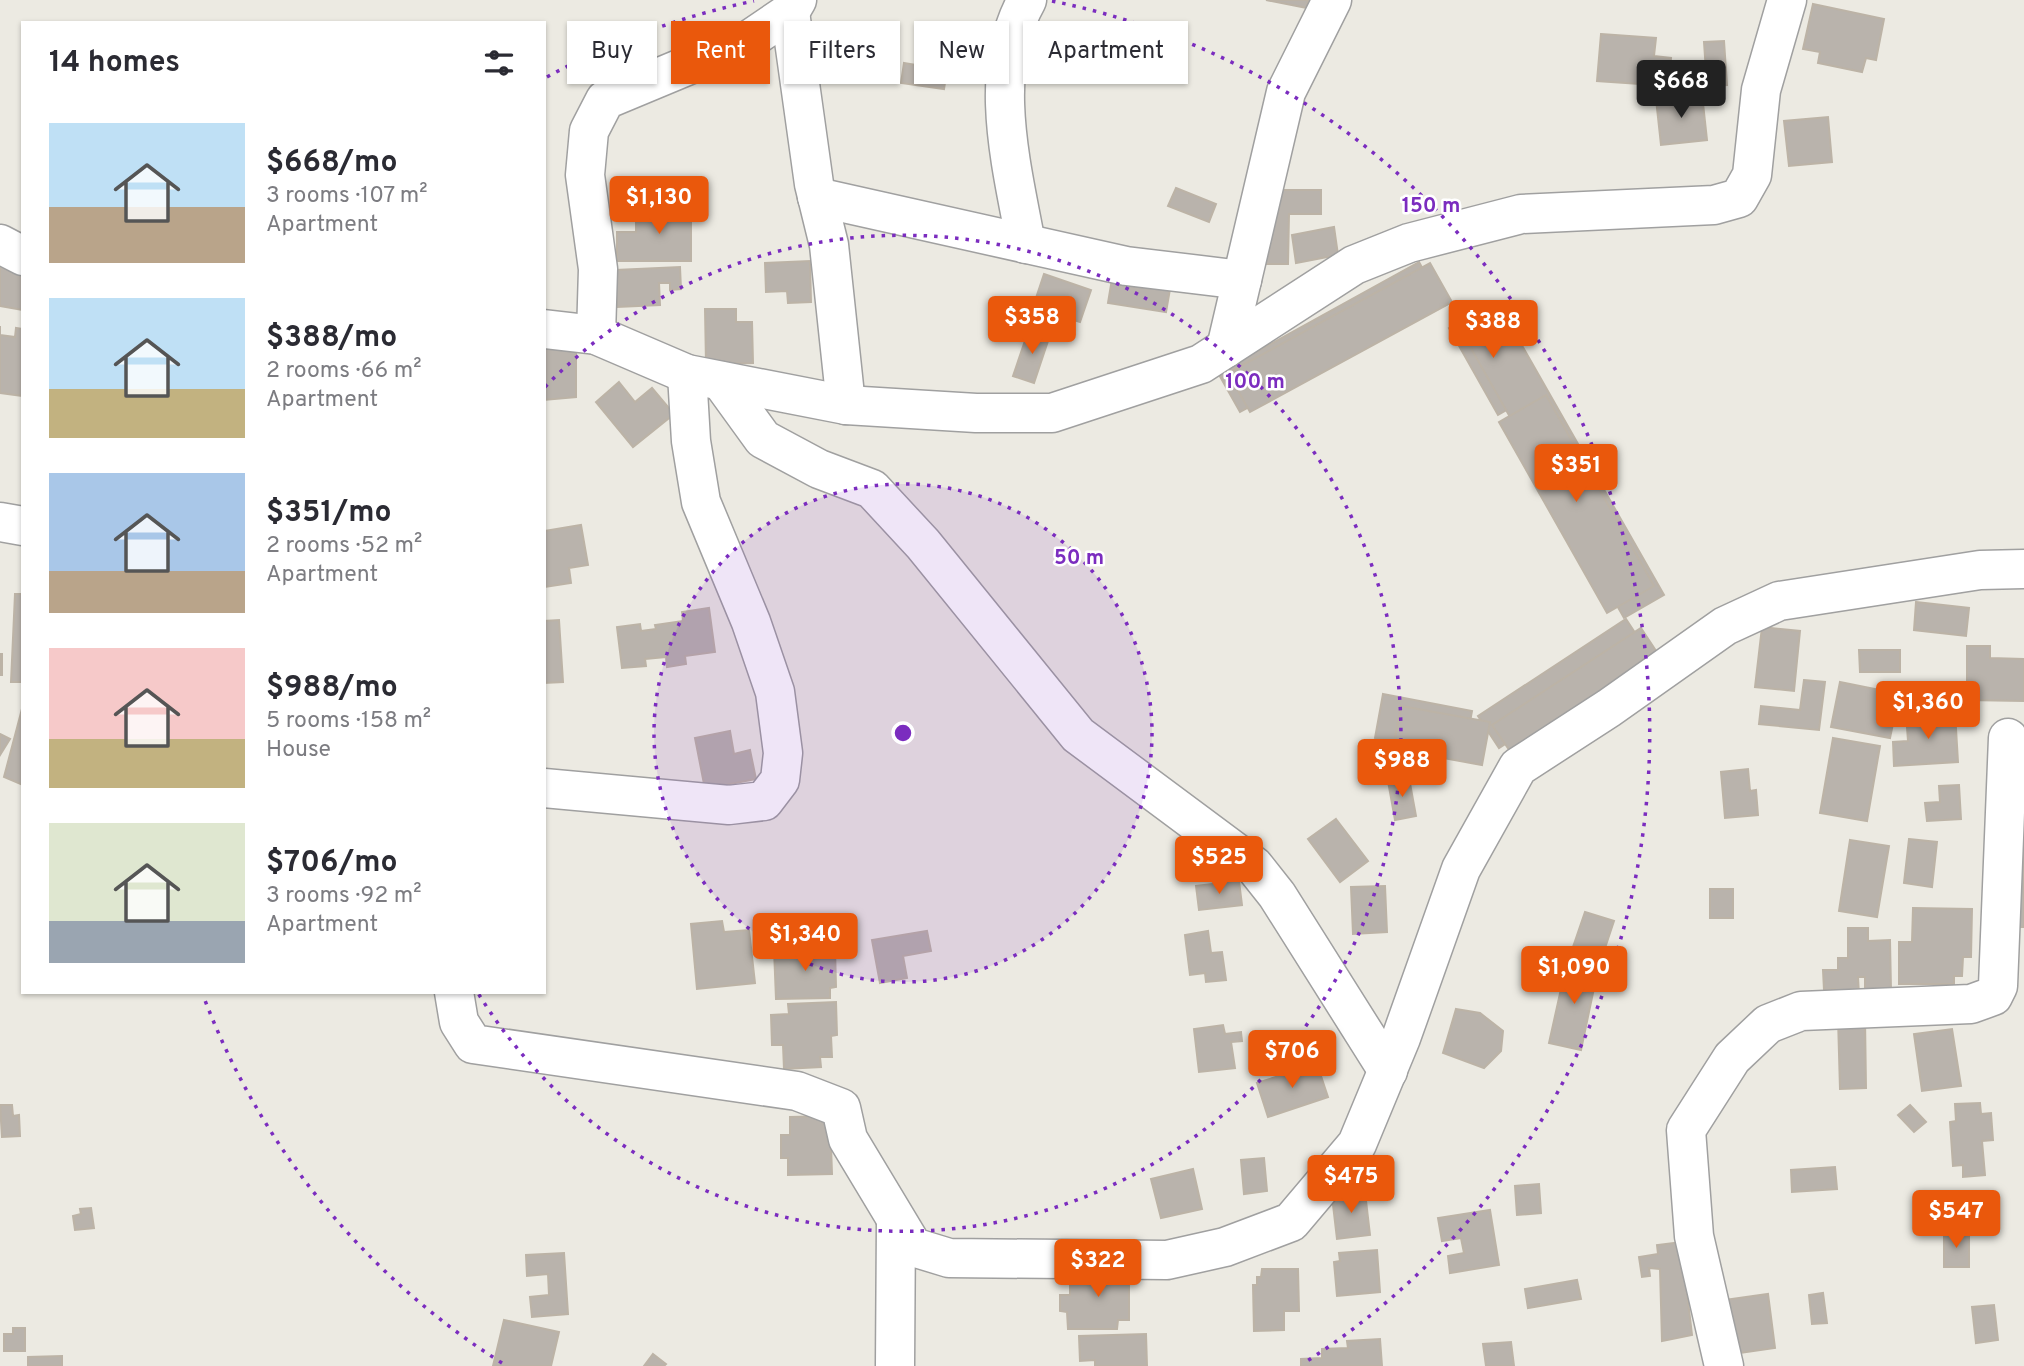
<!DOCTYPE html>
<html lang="en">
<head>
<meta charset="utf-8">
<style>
	:root { --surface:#fff; --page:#f2f2f3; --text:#2b2b33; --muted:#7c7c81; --accent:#ea580c }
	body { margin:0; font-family:Overpass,sans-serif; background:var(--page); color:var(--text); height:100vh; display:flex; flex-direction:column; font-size:26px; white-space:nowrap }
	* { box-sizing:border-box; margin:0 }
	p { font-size:23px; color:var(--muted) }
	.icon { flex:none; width:38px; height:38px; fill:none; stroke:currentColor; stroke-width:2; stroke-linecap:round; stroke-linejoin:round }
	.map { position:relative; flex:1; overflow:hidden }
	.panel { position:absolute; left:21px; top:21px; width:525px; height:973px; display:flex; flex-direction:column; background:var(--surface); border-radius:0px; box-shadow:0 2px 5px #0004 }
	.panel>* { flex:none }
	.hud { position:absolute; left:567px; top:21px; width:665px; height:63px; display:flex; gap:14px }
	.price { position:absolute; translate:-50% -60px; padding:0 16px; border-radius:7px; background:var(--accent); color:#fff; font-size:23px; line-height:46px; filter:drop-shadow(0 2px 4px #0008) }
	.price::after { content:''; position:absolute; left:50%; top:42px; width:21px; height:16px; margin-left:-10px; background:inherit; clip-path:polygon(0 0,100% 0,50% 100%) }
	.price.selected { background:#222; color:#fff }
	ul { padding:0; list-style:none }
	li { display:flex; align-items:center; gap:21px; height:175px; padding:0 28px }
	li span { display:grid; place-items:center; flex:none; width:196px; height:140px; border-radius:0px; color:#555 }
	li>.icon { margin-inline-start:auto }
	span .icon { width:84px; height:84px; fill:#fffc; stroke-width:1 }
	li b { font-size:30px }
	h2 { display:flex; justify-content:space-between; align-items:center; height:84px; padding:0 28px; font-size:30px }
	.chip { padding:0 24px; border-radius:0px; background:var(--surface); box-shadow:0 2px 5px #0004; font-size:24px; line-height:63px }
	.chip.selected { background:var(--accent); color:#fff }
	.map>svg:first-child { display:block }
	.building { fill:#b9b3ac; stroke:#bcb3a6; stroke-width:2 }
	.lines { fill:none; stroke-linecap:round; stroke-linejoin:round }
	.minor-casing { stroke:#a0a0a0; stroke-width:41 }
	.minor { stroke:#fff; stroke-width:38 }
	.ring { fill:none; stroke:#7b2cbf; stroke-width:3.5; stroke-dasharray:3.5 7 }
	.centre { fill:#7b2cbf; stroke:#fff; stroke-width:3.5 }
	.ring-label { font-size:21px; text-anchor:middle; font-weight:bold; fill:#7b2cbf; stroke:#fff; stroke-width:5; stroke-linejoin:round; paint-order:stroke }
</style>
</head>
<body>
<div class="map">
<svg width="2024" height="1366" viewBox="0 0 2024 1366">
	<rect width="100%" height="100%" fill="#eceae2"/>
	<g class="building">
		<path d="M 1266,0 L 1308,0 L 1307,8 Z"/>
		<path d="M 1813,4 L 1884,19 L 1876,60 L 1866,58 L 1862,72 L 1818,63 L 1820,52 L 1803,49 Z"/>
		<path d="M 1601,34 L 1656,38 L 1654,56 L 1671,58 L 1669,86 L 1597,81 Z"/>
		<path d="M 1724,41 L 1727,85 L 1707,86 L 1704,42 Z"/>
		<path d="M 904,63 L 947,70 L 944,89 L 901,83 Z"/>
		<path d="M 1702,94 L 1707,140 L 1661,145 L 1656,99 Z"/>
		<path d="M 1828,117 L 1832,162 L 1789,166 L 1784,121 Z"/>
		<path d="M 1176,188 L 1216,204 L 1209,222 L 1168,206 Z"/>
		<path d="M 1263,190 L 1321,190 L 1321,214 L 1289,214 L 1288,264 L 1264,264 Z"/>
		<path d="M 660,200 L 691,200 L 691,261 L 617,261 L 617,232 L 636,232 L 636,217 L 660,217 Z"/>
		<path d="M 1334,227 L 1338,255 L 1296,263 L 1292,235 Z"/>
		<path d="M 810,261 L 811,302 L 788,303 L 787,291 L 766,292 L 765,263 Z"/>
		<path d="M 0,262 L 23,267 L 23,310 L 0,306 Z"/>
		<path d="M 1419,262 L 1441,302 L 1240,412 L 1218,373 Z"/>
		<path d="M 1430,263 L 1452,302 L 1250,412 L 1228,373 Z"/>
		<path d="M 680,267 L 681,289 L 670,290 L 670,283 L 659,283 L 660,305 L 617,307 L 616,270 Z"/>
		<path d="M 1044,274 L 1091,290 L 1080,322 L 1033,307 Z"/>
		<path d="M 1112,279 L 1170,289 L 1166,312 L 1108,303 Z"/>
		<path d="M 1489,305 L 1538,392 L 1498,415 L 1449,328 Z"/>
		<path d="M 705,309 L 736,309 L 736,322 L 752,322 L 753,363 L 706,364 Z"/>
		<path d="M 1504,314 L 1664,595 L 1624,618 L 1464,336 Z"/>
		<path d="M 0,326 L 0,335 L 15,337 L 16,328 L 23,329 L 23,396 L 0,393 Z"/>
		<path d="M 1029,329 L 1050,335 L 1034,383 L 1013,376 Z"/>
		<path d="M 544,344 L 576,352 L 576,397 L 544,400 Z"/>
		<path d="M 619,382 L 635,402 L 652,388 L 674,414 L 633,447 L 596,402 Z"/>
		<path d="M 1546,395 L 1654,586 L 1607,613 L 1499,422 Z"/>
		<path d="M 581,525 L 588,565 L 569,568 L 571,583 L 544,587 L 544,531 Z"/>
		<path d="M 15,594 L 23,594 L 23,682 L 11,682 Z"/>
		<path d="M 1916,602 L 1969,608 L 1966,636 L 1914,630 Z"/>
		<path d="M 709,608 L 715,652 L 685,656 L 686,664 L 667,667 L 666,657 L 645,659 L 646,666 L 622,668 L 617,627 L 640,624 L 641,631 L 656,629 L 655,625 L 683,621 L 682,612 Z"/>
		<path d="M 1626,619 L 1647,651 L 1499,748 L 1478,716 Z"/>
		<path d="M 559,620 L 563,682 L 544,683 L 544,621 Z"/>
		<path d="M 1762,627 L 1800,631 L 1794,691 L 1755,687 Z"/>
		<path d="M 1641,628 L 1662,660 L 1514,757 L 1492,725 Z"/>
		<path d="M 1967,646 L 1990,646 L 1990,658 L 2024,659 L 2024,701 L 1967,700 Z"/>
		<path d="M 1859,650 L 1900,650 L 1900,672 L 1860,672 Z"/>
		<rect x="0" y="654" width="2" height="21"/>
		<path d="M 1804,680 L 1825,682 L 1819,730 L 1759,724 L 1761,706 L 1800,710 Z"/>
		<path d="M 1840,682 L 1880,690 L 1876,710 L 1895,714 L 1890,738 L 1831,727 Z"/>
		<path d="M 1383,694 L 1472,711 L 1464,754 L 1375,738 Z"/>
		<path d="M 23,705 L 23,785 L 4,777 Z"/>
		<path d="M 1401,706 L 1490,722 L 1482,765 L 1393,749 Z"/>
		<path d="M 1926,711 L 1926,722 L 1941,722 L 1941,713 L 1955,712 L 1958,762 L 1894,766 L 1893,742 L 1908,741 L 1906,713 Z"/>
		<path d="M 730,731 L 734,754 L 750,750 L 756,779 L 705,789 L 695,738 Z"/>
		<path d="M 0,734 L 10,739 L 0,755 Z"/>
		<path d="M 1833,738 L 1880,746 L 1867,821 L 1820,813 Z"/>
		<path d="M 1748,769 L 1750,791 L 1756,790 L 1758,815 L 1725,818 L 1721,772 Z"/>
		<path d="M 1409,778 L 1416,816 L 1395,820 L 1388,781 Z"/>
		<path d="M 1959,785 L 1961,819 L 1927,821 L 1925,803 L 1940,802 L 1939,786 Z"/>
		<path d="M 1336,819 L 1368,861 L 1340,882 L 1308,839 Z"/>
		<path d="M 1909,839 L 1937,842 L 1932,887 L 1904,883 Z"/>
		<path d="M 1850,840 L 1889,846 L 1877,917 L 1839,911 Z"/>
		<path d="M 2011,842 L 2024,842 L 2024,927 L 2019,927 Z"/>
		<path d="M 1239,881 L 1242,905 L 1199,910 L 1196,886 Z"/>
		<path d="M 1385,886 L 1387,932 L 1353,934 L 1351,887 Z"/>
		<rect x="1710" y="889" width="23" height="29"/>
		<path d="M 1913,908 L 1972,909 L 1971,957 L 1963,957 L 1962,976 L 1954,976 L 1954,984 L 1899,984 L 1899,942 L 1912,942 Z"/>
		<path d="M 1585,912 L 1614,921 L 1600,963 L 1571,953 Z"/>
		<path d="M 722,921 L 724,932 L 749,930 L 755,983 L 697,989 L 691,924 Z"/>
		<path d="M 1848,928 L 1868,928 L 1868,941 L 1890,940 L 1891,990 L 1865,991 L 1865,977 L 1858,977 L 1859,995 L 1835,996 L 1835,989 L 1824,990 L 1823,970 L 1838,970 L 1838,958 L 1848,958 Z"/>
		<path d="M 927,931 L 931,951 L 903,956 L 907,978 L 880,983 L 872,940 Z"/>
		<path d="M 1208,931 L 1211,953 L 1222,952 L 1226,980 L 1206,982 L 1205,973 L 1190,975 L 1185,935 Z"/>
		<path d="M 835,947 L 836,987 L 830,988 L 830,998 L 776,999 L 774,949 Z"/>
		<path d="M 1567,962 L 1598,969 L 1581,1050 L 1549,1043 Z"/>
		<path d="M 836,1002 L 837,1035 L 831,1036 L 832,1057 L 820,1057 L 821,1067 L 784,1069 L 783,1045 L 772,1045 L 771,1015 L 789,1014 L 788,1004 Z"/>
		<path d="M 1456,1009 L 1480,1013 L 1503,1031 L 1501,1051 L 1484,1068 L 1443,1053 Z"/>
		<path d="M 1838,1018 L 1865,1018 L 1866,1088 L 1840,1089 Z"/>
		<path d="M 1223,1025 L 1225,1034 L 1241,1032 L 1242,1041 L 1231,1042 L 1235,1068 L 1199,1072 L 1194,1029 Z"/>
		<path d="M 1952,1029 L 1961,1086 L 1922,1091 L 1914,1034 Z"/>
		<path d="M 1317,1064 L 1328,1097 L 1268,1117 L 1257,1083 Z"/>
		<path d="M 1980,1103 L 1981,1114 L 1991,1113 L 1993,1140 L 1982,1141 L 1985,1175 L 1963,1177 L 1963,1165 L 1953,1166 L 1950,1122 L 1956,1121 L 1955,1104 Z"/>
		<path d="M 0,1105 L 12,1105 L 13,1116 L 19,1115 L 20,1136 L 2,1137 Z"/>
		<path d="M 1910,1105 L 1926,1122 L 1914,1132 L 1898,1115 Z"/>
		<path d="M 830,1116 L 832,1174 L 788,1175 L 788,1158 L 781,1158 L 781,1135 L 790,1135 L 790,1117 Z"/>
		<path d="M 1264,1158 L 1267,1191 L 1244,1194 L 1241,1160 Z"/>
		<path d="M 1835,1167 L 1837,1189 L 1792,1192 L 1791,1170 Z"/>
		<path d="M 1193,1169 L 1202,1209 L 1161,1218 L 1151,1179 Z"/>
		<path d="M 1539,1184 L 1541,1213 L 1517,1215 L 1515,1186 Z"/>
		<path d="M 1365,1192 L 1370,1235 L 1337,1239 L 1332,1196 Z"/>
		<path d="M 1992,1198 L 1997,1220 L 1949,1228 L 1945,1207 Z"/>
		<path d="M 91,1208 L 94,1228 L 75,1230 L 73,1216 L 81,1214 L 80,1209 Z"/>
		<path d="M 1490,1210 L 1499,1265 L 1450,1273 L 1448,1256 L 1464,1253 L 1461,1238 L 1442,1241 L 1438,1218 Z"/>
		<rect x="1944" y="1232" width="25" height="35"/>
		<path d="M 1681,1242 L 1692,1335 L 1662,1341 L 1660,1269 L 1649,1268 L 1650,1276 L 1642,1277 L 1639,1257 L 1658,1254 L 1657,1245 Z"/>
		<path d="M 1377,1250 L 1380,1292 L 1337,1296 L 1334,1262 L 1340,1261 L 1339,1253 Z"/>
		<path d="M 564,1253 L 568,1314 L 532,1317 L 530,1297 L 549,1295 L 548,1274 L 527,1276 L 526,1255 Z"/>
		<path d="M 1129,1263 L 1129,1320 L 1118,1320 L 1117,1329 L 1068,1329 L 1067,1312 L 1060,1311 L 1060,1295 L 1070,1295 L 1070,1280 L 1081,1279 L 1081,1271 Z"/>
		<path d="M 1262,1269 L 1298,1269 L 1299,1311 L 1284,1311 L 1284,1330 L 1254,1331 L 1253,1285 L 1257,1285 L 1257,1277 L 1261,1277 Z"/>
		<path d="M 1577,1280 L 1581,1299 L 1528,1308 L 1525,1289 Z"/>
		<path d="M 1823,1293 L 1827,1323 L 1812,1324 L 1809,1295 Z"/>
		<path d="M 1768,1294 L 1775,1348 L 1725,1355 L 1717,1301 Z"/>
		<path d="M 1994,1305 L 1998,1340 L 1976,1343 L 1972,1307 Z"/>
		<path d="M 504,1320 L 559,1332 L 551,1366 L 493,1366 Z"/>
		<path d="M 13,1328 L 25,1328 L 25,1351 L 4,1351 L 4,1334 L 13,1334 Z"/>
		<path d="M 1146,1334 L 1147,1366 L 1095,1366 L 1095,1360 L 1080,1361 L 1079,1336 Z"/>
		<path d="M 1380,1339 L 1382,1366 L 1301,1366 L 1301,1359 L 1322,1358 L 1322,1349 L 1348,1348 L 1347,1341 Z"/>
		<path d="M 1511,1342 L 1514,1366 L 1486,1366 L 1483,1344 Z"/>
		<path d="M 653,1354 L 666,1364 L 664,1366 L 644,1366 Z"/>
		<path d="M 62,1356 L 62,1366 L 28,1366 L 28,1357 Z"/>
	</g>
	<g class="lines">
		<g class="minor-casing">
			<g id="minor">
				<path d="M 790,12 L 814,184 L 829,245 L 846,405"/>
				<path d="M 817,197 L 1126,266 L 1242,280"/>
				<path d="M 0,244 L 23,256"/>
				<path d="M 1026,244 C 1012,167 986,72 1027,0"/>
				<path d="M 544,329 L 596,335 L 687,374 L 846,405 L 976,413 L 1052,413 L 1201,364 L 1354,265 L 1409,243 L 1521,214 L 1714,205 L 1739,198 L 1752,175 L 1761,90 L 1787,0"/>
				<path d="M 596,335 L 598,269 L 585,175 L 589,131 L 605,100 L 749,40 L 790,12 L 797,0"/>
				<path d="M 1226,348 L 1286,92 L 1332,0"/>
				<path d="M 721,381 L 763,439 L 819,469 L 872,489 L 923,544 L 1078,735 L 1254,866 L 1277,895 L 1388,1071"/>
				<path d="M 0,522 L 23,526"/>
				<path d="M 544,788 L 729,805 L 764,801 L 780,780 L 783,753 L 775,692 L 751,622 L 701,502 L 691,441 L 687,374"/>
				<path d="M 454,992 L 459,1022 L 473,1044 L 797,1091 L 841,1108 L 848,1139 L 913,1247 L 949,1258 L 1167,1260 L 1225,1247 L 1291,1222 L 1357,1144 L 1401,1038 L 1461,869 L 1518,767 L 1609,708 L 1725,626 L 1779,601 L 1980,570 L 2024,569"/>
				<path d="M 895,1366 L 896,1221"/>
				<path d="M 1724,1366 L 1694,1236 L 1686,1130 L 1732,1058 L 1768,1024 L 1801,1011 L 1971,1004 L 1993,996 L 1998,986 L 2008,738"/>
			</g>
		</g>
		<use href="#minor" class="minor"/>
	</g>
	<circle cx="903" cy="733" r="249" fill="#7b2cbf" fill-opacity=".12"/>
	<g class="ring">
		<circle cx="903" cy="733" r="249"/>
		<path d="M545 387A498 498 0 1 1 478 993"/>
		<path d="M502 1363A747 747 0 0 1 203 995M547 77A747 747 0 0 1 754 1M1052 1A747 747 0 0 1 1304 1363"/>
	</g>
	<circle cx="903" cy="733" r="10" class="centre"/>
	<g class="ring-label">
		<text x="1431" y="212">150 m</text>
		<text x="1255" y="388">100 m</text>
		<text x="1079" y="564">50 m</text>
	</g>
</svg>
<b class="price selected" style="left:1681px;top:120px">$668</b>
<b class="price" style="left:659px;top:236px">$1,130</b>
<b class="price" style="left:1032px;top:356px">$358</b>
<b class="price" style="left:1493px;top:360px">$388</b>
<b class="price" style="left:1576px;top:504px">$351</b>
<b class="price" style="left:1928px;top:741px">$1,360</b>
<b class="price" style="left:1402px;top:799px">$988</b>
<b class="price" style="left:1219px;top:896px">$525</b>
<b class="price" style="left:805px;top:973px">$1,340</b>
<b class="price" style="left:1574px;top:1006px">$1,090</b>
<b class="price" style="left:1292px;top:1090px">$706</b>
<b class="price" style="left:1351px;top:1215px">$475</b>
<b class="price" style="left:1956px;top:1250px">$547</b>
<b class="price" style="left:1098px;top:1299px">$322</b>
<div class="hud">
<a class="chip">Buy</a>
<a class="chip selected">Rent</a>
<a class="chip">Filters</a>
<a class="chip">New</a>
<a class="chip">Apartment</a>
</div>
<section class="panel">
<h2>14 homes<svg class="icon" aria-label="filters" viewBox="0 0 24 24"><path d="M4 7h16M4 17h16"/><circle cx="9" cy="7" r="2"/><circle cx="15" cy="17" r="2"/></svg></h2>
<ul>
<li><span style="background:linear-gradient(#bfe0f5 60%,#b9a48a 0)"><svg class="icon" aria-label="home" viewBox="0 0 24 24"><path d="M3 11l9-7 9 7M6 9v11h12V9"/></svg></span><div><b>$668/mo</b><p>3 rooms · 107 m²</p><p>Apartment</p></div></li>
<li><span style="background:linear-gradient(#bfe0f5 65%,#c2b280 0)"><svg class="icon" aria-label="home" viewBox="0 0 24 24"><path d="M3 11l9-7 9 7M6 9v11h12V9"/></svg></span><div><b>$388/mo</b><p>2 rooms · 66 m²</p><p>Apartment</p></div></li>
<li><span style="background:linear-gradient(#a9c7e8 70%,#b9a48a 0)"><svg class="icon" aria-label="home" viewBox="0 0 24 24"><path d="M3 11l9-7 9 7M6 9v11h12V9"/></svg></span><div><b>$351/mo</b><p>2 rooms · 52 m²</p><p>Apartment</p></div></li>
<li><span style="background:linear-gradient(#f6c9c9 65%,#c2b280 0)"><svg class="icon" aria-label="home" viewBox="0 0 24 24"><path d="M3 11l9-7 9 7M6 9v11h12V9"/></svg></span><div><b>$988/mo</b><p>5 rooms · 158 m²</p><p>House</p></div></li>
<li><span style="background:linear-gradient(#dfe7d0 70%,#9aa5b1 0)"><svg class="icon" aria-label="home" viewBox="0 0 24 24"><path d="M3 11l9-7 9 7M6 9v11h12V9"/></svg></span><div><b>$706/mo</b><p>3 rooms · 92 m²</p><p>Apartment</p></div></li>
</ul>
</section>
</div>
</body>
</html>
